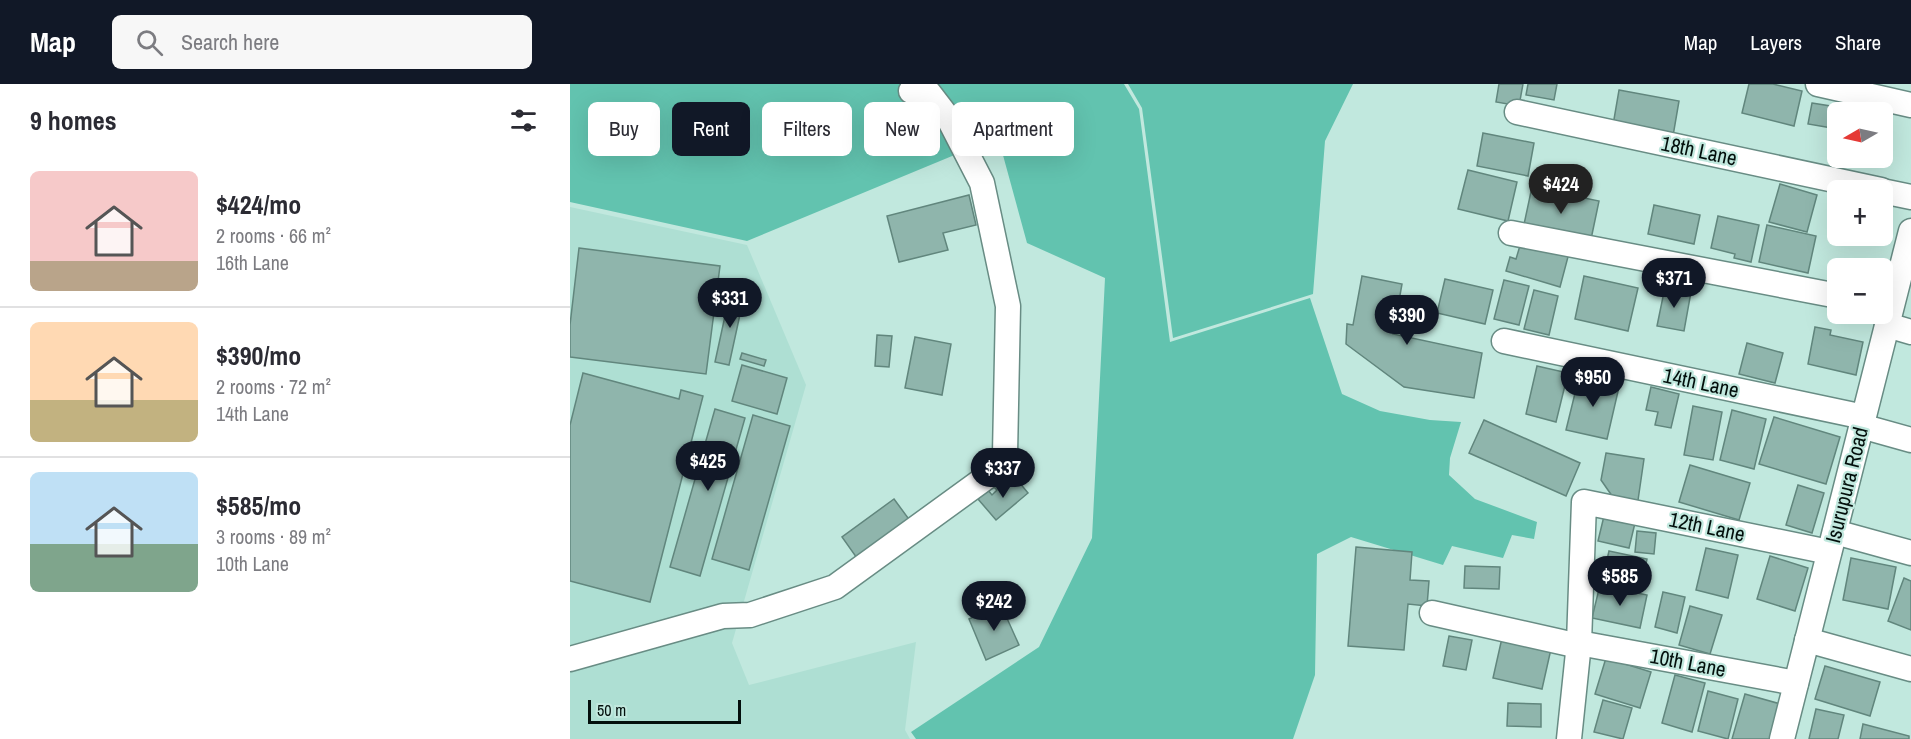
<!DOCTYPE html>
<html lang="en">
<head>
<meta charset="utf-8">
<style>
	:root { --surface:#fff; --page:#f7f7f7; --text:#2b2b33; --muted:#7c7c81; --line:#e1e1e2; --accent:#111827 }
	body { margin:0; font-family:"Archivo Narrow",sans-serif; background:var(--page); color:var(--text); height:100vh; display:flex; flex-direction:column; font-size:22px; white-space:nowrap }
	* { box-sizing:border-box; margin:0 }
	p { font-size:20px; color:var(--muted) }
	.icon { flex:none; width:33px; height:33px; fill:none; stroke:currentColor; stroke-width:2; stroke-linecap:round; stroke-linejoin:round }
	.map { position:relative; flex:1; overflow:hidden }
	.drawer { display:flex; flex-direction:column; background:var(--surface); width:570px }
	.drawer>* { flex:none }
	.banner { position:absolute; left:18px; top:18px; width:570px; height:54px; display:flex; gap:12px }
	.needle { width:39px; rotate:261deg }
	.buttons { position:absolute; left:1257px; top:18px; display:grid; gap:12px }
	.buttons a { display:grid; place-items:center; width:66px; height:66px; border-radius:9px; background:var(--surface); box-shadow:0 6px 24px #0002; font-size:30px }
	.scale { position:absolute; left:18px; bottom:15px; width:153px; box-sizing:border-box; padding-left:6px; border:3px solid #030f0c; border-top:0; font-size:16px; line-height:21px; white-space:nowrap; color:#030f0c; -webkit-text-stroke:4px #c1e8de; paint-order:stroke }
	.price { position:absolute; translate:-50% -51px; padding:0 14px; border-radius:21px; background:var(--accent); color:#fff; font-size:20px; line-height:39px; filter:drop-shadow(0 2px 3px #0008) }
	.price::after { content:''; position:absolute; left:50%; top:36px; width:18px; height:14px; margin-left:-9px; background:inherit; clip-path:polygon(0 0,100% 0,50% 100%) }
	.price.active { background:#222; color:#fff }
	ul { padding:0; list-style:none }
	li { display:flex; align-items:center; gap:18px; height:150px; padding:0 30px }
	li+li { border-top:2px solid var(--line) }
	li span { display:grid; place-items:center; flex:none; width:168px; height:120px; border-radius:9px; color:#555 }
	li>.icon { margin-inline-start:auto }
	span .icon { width:72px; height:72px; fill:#fffc; stroke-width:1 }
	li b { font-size:26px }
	h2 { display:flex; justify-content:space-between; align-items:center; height:72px; padding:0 30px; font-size:26px }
	.chip { padding:0 21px; border-radius:9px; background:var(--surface); box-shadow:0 6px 24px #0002; font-size:21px; line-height:54px }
	.chip.active { background:var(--accent); color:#fff }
	header { display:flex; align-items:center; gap:36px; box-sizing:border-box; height:84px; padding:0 30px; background:var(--accent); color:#fff }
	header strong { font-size:28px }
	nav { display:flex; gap:33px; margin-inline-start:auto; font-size:21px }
	.search { width:420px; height:54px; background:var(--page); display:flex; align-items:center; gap:15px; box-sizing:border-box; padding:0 21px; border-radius:9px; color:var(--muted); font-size:22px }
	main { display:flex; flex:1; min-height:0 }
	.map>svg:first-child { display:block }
	.built { fill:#aedfd3 }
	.green { fill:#62c3af }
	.building { fill:#8fb5ac; stroke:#61867d; stroke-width:1.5 }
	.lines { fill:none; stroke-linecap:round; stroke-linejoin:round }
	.minor-casing { stroke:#688c84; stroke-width:27 }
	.minor { stroke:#fff; stroke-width:24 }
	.labels { text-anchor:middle; stroke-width:4.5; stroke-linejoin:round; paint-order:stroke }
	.street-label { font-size:21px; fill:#030f0c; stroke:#c1e8de }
</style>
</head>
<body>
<header>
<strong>Map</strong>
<div class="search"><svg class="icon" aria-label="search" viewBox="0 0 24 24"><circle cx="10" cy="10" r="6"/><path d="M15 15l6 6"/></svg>Search here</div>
<nav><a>Map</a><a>Layers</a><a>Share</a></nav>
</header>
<main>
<section class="drawer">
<h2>9 homes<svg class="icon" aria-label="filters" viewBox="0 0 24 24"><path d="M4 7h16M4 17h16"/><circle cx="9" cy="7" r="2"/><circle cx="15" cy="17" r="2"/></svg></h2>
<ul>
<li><span style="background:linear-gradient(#f6c9c9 75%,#b9a48a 0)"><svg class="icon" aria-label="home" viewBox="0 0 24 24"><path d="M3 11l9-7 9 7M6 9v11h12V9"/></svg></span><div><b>$424/mo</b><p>2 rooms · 66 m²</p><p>16th Lane</p></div></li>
<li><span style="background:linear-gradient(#ffd9b3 65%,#c2b280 0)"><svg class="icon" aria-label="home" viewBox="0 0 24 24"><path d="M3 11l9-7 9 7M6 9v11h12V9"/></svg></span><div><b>$390/mo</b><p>2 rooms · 72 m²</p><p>14th Lane</p></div></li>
<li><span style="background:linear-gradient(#bfe0f5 60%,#7fa58c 0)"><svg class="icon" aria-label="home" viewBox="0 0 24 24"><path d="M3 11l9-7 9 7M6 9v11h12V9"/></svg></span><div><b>$585/mo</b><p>3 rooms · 89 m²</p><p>10th Lane</p></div></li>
</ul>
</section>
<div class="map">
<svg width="1341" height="655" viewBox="0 0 1341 655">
	<rect width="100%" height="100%" fill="#c1e8de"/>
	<path class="built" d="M 0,123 L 177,161 L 236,301 L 162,559 L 179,601 L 346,558 L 335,646 L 340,655 L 0,655 Z"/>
	<g class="green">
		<path d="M 0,0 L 554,0 L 569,25 L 600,258 L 740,214 L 772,310 L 810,327 L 860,336 L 891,338 L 880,374 L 879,391 L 905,415 L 967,438 L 964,455 L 942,451 L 933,474 L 882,462 L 873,481 L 781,453 L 747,470 L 745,591 L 723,655 L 346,655 L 341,648 L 469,563 L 522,454 L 535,194 L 457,159 L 428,53 L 177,157 L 0,118 Z"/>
		<path d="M 558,0 L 783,0 L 755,57 L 743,210 L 603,254 L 572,24 Z"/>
	</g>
	<g class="building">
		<path d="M 929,0 L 953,0 L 949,22 L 926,18 Z"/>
		<path d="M 958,0 L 987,0 L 984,16 L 956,11 Z"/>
		<path d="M 1179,0 L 1203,0 L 1232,7 L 1224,42 L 1172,29 Z"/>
		<path d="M 1049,6 L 1109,17 L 1102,58 L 1042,47 Z"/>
		<path d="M 1242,19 L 1273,24 L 1273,28 L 1268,28 L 1268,45 L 1238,40 Z"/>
		<path d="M 913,49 L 964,59 L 958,92 L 907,82 Z"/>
		<path d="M 898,86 L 947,98 L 938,137 L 888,125 Z"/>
		<path d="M 1210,100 L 1247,111 L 1237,148 L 1199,138 Z"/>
		<path d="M 962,103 L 1029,117 L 1020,160 L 953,145 Z"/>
		<path d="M 399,111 L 406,141 L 373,149 L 378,166 L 329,178 L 317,132 Z"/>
		<path d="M 1084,121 L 1130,131 L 1124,160 L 1078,150 Z"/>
		<path d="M 1148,132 L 1189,141 L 1181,178 L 1164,174 L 1165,170 L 1141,164 Z"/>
		<path d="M 1197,141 L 1246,152 L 1238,189 L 1189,178 Z"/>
		<path d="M 952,155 L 999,169 L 990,203 L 936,187 L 940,173 L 946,175 Z"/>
		<path d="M 9,164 L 150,182 L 136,290 L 0,273 L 0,241 Z"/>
		<path d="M 792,192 L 832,200 L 823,250 L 912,269 L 904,314 L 834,303 L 776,260 L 777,240 L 783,241 Z"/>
		<path d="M 1014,192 L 1068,204 L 1058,247 L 1005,235 Z"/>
		<path d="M 875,195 L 923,206 L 915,240 L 867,229 Z"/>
		<path d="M 934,196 L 959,202 L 949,241 L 924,235 Z"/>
		<path d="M 1095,203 L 1121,208 L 1114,247 L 1087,242 Z"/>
		<path d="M 964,206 L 988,212 L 979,251 L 954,245 Z"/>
		<path d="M 160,209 L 174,212 L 159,281 L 145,278 Z"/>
		<path d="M 1245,243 L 1261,246 L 1260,251 L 1293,258 L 1286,291 L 1238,280 Z"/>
		<path d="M 307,251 L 322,252 L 319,283 L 305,282 Z"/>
		<path d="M 345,253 L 381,260 L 372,311 L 335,304 Z"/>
		<path d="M 1177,259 L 1213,269 L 1205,299 L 1169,290 Z"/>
		<path d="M 172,269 L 196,276 L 194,282 L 170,275 Z"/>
		<path d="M 172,281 L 217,294 L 207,330 L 162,317 Z"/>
		<path d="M 967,282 L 998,289 L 986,338 L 956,330 Z"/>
		<path d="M 13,289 L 109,315 L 111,306 L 133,312 L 80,518 L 0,497 L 0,341 Z"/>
		<path d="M 1009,293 L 1049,303 L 1037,355 L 996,346 Z"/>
		<path d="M 1081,303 L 1109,310 L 1101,344 L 1085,341 L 1088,328 L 1076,326 Z"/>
		<path d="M 1123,322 L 1152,328 L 1143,376 L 1114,371 Z"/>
		<path d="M 145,325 L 175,334 L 130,492 L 100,483 Z"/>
		<path d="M 1162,326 L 1196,335 L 1184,385 L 1150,376 Z"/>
		<path d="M 183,331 L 220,342 L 179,486 L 142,475 Z"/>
		<path d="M 1204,333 L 1270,353 L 1256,400 L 1189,380 Z"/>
		<path d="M 914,336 L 1010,379 L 996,412 L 899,369 Z"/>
		<path d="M 1036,369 L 1074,375 L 1067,423 L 1047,419 L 1031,396 Z"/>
		<path d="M 1120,381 L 1180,399 L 1169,436 L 1109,418 Z"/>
		<path d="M 440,395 L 445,402 L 449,398 L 458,409 L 426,436 L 408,415 L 418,406 L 422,411 L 427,406 L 424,403 L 427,401 L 430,404 Z"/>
		<path d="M 1228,401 L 1254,409 L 1242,449 L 1216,441 Z"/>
		<path d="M 324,415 L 341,438 L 289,477 L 272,453 Z"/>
		<path d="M 1034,432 L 1065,439 L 1059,464 L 1028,457 Z"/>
		<path d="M 1067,447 L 1086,449 L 1084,470 L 1065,468 Z"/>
		<path d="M 786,463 L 842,468 L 840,496 L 859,497 L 857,522 L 838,520 L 834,566 L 778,562 Z"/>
		<path d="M 1136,464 L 1168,471 L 1158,514 L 1126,506 Z"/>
		<path d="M 1039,467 L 1077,475 L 1071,502 L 1033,493 Z"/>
		<path d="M 1200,472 L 1238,484 L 1225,527 L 1187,515 Z"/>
		<path d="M 1281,474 L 1326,483 L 1318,525 L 1273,516 Z"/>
		<path d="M 895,482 L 930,483 L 929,505 L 894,504 Z"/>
		<path d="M 1334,494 L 1341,497 L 1341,546 L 1318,537 Z"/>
		<path d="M 1030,501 L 1077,511 L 1070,544 L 1022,534 Z"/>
		<path d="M 1093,508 L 1115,513 L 1107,549 L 1085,543 Z"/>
		<path d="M 431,521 L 449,561 L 416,576 L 399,535 Z"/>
		<path d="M 1120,522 L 1152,531 L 1140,570 L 1109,561 Z"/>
		<path d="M 879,552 L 902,556 L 896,586 L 873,582 Z"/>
		<path d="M 932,554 L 981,565 L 972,605 L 923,594 Z"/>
		<path d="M 1036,574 L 1081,588 L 1070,624 L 1025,610 Z"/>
		<path d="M 1255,582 L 1310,598 L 1300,632 L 1245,615 Z"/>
		<path d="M 1105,591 L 1135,599 L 1122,648 L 1092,639 Z"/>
		<path d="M 1138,607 L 1168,615 L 1158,655 L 1128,647 Z"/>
		<path d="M 1175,610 L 1214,621 L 1204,655 L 1162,655 Z"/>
		<path d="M 1033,616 L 1062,624 L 1053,655 L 1024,648 Z"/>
		<path d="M 938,619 L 971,620 L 971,643 L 937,642 Z"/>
		<path d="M 1246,625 L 1274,631 L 1268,655 L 1239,655 Z"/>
		<path d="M 1293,640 L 1339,652 L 1339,655 L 1290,655 Z"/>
	</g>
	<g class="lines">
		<g class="minor-casing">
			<g id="minor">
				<path d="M 1248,0 L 1341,21"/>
				<path d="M 947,28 L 1311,106"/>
				<path d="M 1312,107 L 1341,113"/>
				<path d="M 941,149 L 1268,212"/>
				<path d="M 1317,241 L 1341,248"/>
				<path d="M 934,257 L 1294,333"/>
				<path d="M 1291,342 L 1341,356"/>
				<path d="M 1265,448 L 1341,469"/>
				<path d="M 862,529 L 1009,562"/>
				<path d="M 1237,556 L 1341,585"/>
				<path d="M 1009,559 L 1226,599"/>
				<path d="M 0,575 L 153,532 L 180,531 L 265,503 L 429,384 L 435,370 L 438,222 L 412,99 L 379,35 L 359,9 L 341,7"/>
				<path d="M 999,655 L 1009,559 L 1014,418 L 1259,468"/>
				<path d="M 1212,655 L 1341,147"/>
			</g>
		</g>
		<use href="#minor" class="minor"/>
	</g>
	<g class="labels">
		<g class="street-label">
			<text transform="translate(1129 67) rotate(12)" y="7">18th Lane</text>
			<text transform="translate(1131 299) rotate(12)" y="7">14th Lane</text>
			<text transform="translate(1277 401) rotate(-76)" y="7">Isurupura Road</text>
			<text transform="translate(1137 443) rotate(12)" y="7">12th Lane</text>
			<text transform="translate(1118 579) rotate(11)" y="7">10th Lane</text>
		</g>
	</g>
</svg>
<div class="buttons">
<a><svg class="needle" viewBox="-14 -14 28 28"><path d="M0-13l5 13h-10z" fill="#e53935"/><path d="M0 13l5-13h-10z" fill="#7c7c81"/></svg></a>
<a>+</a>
<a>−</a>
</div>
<div class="scale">50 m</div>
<b class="price active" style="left:991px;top:131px">$424</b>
<b class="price" style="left:1104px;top:225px">$371</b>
<b class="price" style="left:160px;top:245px">$331</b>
<b class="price" style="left:837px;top:262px">$390</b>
<b class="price" style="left:1023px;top:324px">$950</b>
<b class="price" style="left:138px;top:408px">$425</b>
<b class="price" style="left:433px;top:415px">$337</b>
<b class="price" style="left:1050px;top:523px">$585</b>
<b class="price" style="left:424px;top:548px">$242</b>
<div class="banner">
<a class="chip">Buy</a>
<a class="chip active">Rent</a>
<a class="chip">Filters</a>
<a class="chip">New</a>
<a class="chip">Apartment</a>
</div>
</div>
</main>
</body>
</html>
